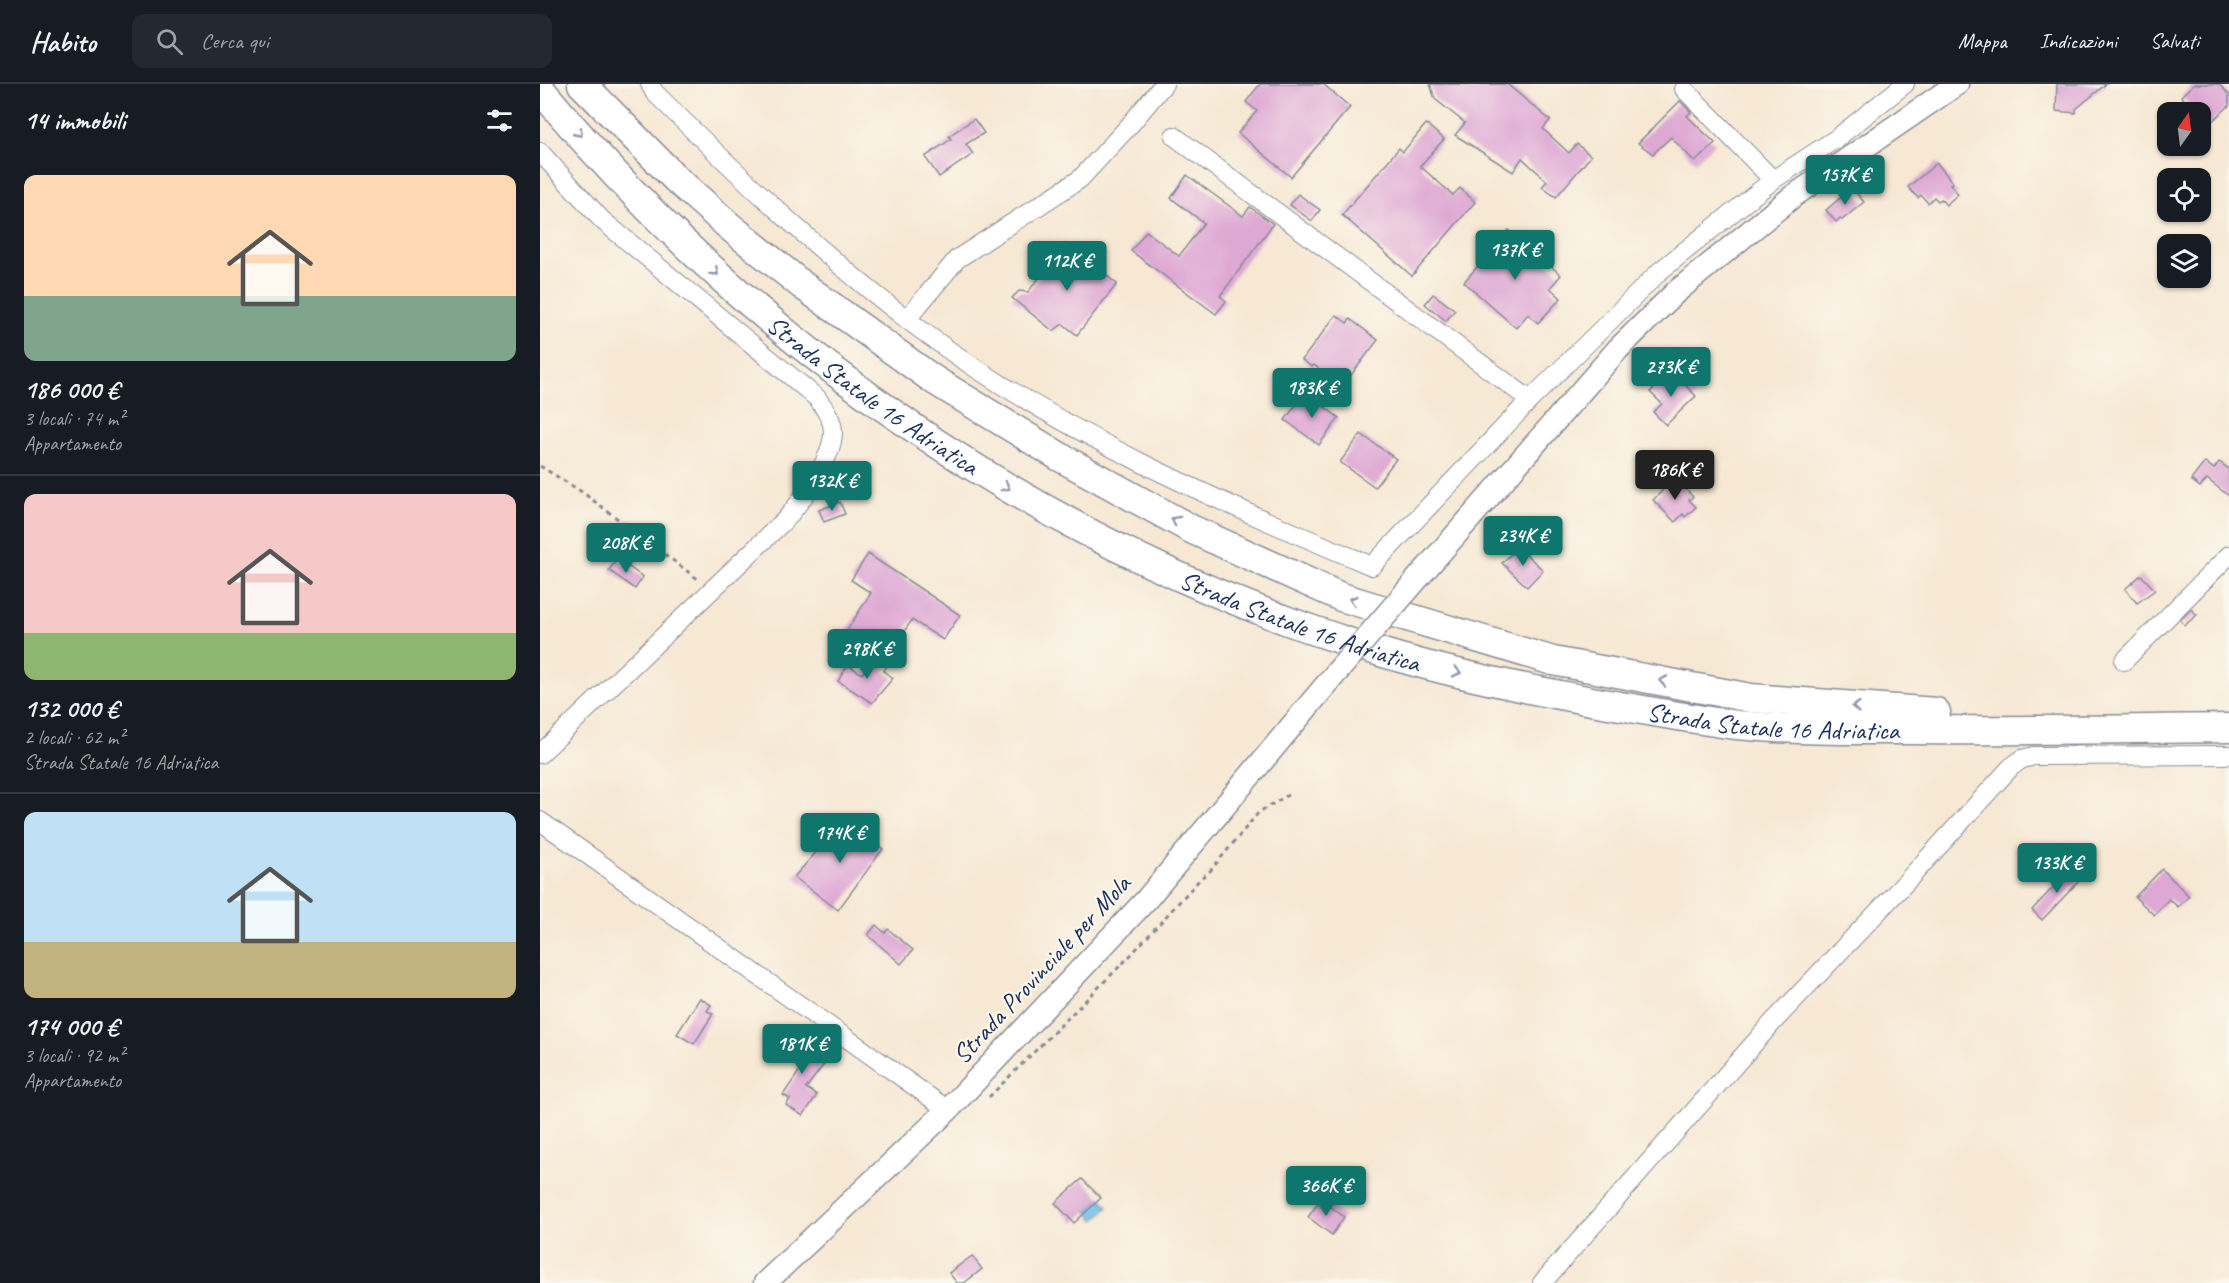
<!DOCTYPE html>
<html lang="it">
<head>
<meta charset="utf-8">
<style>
	:root { --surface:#171b24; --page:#242831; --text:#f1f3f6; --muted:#9ea1a6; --line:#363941; --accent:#0f766e }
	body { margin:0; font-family:Caveat,sans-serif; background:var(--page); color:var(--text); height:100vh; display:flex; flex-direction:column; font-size:22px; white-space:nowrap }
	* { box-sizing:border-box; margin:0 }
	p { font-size:20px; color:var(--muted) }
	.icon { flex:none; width:33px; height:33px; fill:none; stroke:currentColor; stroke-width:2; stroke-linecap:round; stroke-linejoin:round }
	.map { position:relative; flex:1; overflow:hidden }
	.drawer { display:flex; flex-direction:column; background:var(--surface); width:540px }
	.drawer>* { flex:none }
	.needle { width:39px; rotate:14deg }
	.controls { position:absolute; left:1617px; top:18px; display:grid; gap:12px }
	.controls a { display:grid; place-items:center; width:54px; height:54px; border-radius:12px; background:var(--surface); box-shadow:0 2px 4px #0004; font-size:30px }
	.price { position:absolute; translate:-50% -51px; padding:0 14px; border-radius:6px; background:var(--accent); color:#fff; font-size:20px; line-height:39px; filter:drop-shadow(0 2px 3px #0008) }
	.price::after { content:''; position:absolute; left:50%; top:36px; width:18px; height:14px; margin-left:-9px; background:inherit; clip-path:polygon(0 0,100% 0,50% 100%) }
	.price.active { background:#222; color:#fff }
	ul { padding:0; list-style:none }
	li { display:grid; align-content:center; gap:12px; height:318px; padding:0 24px }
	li+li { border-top:2px solid var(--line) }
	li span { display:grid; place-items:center; height:186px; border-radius:12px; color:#555 }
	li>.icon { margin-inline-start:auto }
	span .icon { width:108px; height:108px; fill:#fffc; stroke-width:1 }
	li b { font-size:26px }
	h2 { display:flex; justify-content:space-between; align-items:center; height:72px; padding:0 24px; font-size:26px }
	header { display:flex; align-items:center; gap:36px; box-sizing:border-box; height:84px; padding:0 30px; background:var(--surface); border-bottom:2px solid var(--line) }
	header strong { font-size:28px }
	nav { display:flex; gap:33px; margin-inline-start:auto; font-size:21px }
	.search { width:420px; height:54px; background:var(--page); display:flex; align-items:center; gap:15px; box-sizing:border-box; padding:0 21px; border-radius:12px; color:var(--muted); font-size:22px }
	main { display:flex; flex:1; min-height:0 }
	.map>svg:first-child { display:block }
	.water { fill:#71bfec; stroke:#4677a5; stroke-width:1.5 }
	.building { fill:#dea8d4 }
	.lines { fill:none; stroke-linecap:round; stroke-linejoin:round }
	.minor-casing { stroke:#888c98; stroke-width:20 }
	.tertiary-casing { stroke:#888c98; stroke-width:25 }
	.trunk-casing { stroke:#888c98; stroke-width:31 }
	.path { stroke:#888c98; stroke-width:3; stroke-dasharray:4.5 4.5; stroke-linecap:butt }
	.minor { stroke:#fff; stroke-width:18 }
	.tertiary { stroke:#fff; stroke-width:22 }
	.trunk { stroke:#fff; stroke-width:28 }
	.tertiary-bridge-casing { stroke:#888c98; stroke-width:25; stroke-linecap:butt }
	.tertiary-bridge { stroke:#fff; stroke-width:22 }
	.oneway { stroke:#8d97ae }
	.labels { text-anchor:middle; stroke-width:4.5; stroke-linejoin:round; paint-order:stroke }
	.street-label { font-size:26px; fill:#1b2f5e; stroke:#fbf7ec }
</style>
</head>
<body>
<header>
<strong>Habito</strong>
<div class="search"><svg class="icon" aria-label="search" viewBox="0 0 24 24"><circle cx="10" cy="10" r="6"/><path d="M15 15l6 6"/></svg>Cerca qui</div>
<nav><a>Mappa</a><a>Indicazioni</a><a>Salvati</a></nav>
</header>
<main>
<section class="drawer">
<h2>14 immobili<svg class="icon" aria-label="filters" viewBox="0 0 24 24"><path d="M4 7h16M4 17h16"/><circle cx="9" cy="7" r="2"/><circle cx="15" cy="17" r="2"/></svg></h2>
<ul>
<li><span style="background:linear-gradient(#ffd9b3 65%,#7fa58c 0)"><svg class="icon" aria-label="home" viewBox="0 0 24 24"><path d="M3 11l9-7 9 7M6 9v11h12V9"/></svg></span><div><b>186 000 €</b><p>3 locali · 74 m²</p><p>Appartamento</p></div></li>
<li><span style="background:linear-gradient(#f6c9c9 75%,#8fb573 0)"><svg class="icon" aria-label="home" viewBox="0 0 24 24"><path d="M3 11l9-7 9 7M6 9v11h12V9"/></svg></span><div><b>132 000 €</b><p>2 locali · 62 m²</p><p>Strada Statale 16 Adriatica</p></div></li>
<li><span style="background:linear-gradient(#bfe0f5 70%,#c2b280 0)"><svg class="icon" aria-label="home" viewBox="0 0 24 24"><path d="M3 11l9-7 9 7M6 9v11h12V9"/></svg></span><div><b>174 000 €</b><p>3 locali · 92 m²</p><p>Appartamento</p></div></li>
</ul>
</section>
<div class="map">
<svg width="1689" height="1199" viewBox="0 0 1689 1199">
	<rect width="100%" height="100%" fill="#fbf7ec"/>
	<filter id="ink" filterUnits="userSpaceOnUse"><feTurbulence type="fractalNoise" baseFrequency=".0167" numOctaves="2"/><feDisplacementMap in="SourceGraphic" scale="12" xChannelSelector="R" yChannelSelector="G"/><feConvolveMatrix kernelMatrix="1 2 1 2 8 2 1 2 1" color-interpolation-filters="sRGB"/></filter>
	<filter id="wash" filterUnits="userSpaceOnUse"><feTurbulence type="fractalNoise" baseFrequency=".008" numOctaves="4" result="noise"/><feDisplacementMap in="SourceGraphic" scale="24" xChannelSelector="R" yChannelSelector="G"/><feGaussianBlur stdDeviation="1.35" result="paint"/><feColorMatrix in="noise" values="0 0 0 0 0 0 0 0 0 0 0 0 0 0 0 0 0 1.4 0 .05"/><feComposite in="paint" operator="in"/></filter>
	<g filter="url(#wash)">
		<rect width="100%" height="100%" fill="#f6e8d3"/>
		<path class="water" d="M 561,1114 L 568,1123 L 555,1136 L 547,1127 Z"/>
		<g id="blocks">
			<g class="building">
				<path d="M 720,0 L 783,0 L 810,23 L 751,93 L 698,49 L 717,27 L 706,18 Z"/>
				<path d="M 890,0 L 967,0 L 1010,36 L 1003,45 L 1029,69 L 1037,60 L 1051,72 L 1016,113 L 1002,103 L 1007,97 L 982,74 L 973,88 L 915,51 L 925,39 L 895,15 Z"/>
				<path d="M 1517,0 L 1566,0 L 1536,25 L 1536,29 L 1516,27 Z"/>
				<path d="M 1654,0 L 1679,0 L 1689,11 L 1689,22 L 1668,41 L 1660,33 L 1660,28 L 1656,28 L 1641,12 Z"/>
				<path d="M 1140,17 L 1151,28 L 1147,32 L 1175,59 L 1155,78 L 1131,53 L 1113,70 L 1098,59 Z"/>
				<path d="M 434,35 L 444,49 L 426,60 L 433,70 L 399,93 L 385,73 L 411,55 L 409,52 Z"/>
				<path d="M 886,40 L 904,55 L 880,82 L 913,111 L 920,104 L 935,118 L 872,192 L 802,131 L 859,64 L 863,68 Z"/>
				<path d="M 1397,79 L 1413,99 L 1410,100 L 1418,110 L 1406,121 L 1401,115 L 1398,117 L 1394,113 L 1388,119 L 1381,111 L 1378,114 L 1368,103 Z"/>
				<path d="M 647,91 L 703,132 L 710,123 L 733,140 L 680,212 L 686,217 L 676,230 L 591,167 L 606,147 L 639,172 L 664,139 L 631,114 Z"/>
				<path d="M 1312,104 L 1324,118 L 1302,136 L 1300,134 L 1296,138 L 1286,126 Z"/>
				<path d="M 758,110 L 780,126 L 772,137 L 750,121 Z"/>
				<path d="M 969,146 L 1021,191 L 1010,204 L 1021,214 L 998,239 L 988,230 L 976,244 L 924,198 Z"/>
				<path d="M 526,160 L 577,200 L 537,251 L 523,240 L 513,247 L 472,214 L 479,207 L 488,208 Z"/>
				<path d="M 893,210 L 915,226 L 906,237 L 885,220 Z"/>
				<path d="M 796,231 L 807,239 L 810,235 L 838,256 L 802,303 L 774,281 L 772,283 L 762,276 Z"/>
				<path d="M 1126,293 L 1138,294 L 1156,312 L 1126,341 L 1113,328 L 1122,320 L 1110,308 Z"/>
				<path d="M 765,308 L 799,334 L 779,361 L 745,336 Z"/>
				<path d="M 821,350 L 856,375 L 835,403 L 800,378 Z"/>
				<path d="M 1665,378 L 1674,385 L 1679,378 L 1689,385 L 1689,412 L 1667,395 L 1660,403 L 1651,396 Z"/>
				<path d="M 1135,394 L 1153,413 L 1149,416 L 1156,423 L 1145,433 L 1143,430 L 1135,438 L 1113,416 Z"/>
				<path d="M 300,418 L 305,430 L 284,438 L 279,426 Z"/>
				<path d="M 978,463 L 1003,486 L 987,503 L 962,479 Z"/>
				<path d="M 328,470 L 420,531 L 403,556 L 372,536 L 347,572 L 307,546 L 331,509 L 311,496 Z"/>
				<path d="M 77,475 L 103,493 L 95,505 L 69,486 Z"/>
				<path d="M 1601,491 L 1615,506 L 1597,519 L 1585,505 Z"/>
				<path d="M 1651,525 L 1657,531 L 1645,541 L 1640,536 Z"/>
				<path d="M 333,574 L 347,582 L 343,587 L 353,594 L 332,619 L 298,597 L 308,581 L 322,590 Z"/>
				<path d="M 306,735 L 343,765 L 298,826 L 254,793 Z"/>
				<path d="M 1531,784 L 1541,795 L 1502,836 L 1492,826 Z"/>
				<path d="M 1622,785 L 1649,812 L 1638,823 L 1629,815 L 1614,831 L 1595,813 Z"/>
				<path d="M 336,841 L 345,849 L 348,845 L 373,866 L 361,880 L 328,851 Z"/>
				<path d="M 160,914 L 171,921 L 167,927 L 173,930 L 154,960 L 137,950 Z"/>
				<path d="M 247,951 L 258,959 L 262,954 L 272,962 L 269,966 L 285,979 L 266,1004 L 277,1011 L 263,1032 L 246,1021 L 250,1015 L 243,1011 L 265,979 L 239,961 Z"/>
				<path d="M 542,1095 L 561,1114 L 534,1139 L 515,1119 Z"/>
				<path d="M 781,1115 L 804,1133 L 792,1151 L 768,1133 Z"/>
				<path d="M 432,1172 L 442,1185 L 424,1199 L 417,1199 L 409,1189 Z"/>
			</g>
		</g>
	</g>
	<g filter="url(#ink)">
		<use href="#blocks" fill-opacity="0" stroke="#888c98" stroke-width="1.5"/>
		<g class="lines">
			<g class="minor-casing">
				<g id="minor">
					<path d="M 110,0 L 114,8 C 201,94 290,179 389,252 C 524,350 678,418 832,482 L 990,316 L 1120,187 L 1233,96 L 1297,54 L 1365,0"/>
					<path d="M 1144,5 L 1233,96"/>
					<path d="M 634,52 L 990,316"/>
					<path d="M 0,68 L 62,136 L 277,314 C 284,324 293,335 293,348 C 293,375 262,416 246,435 L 0,670"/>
					<path d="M 367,235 L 417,175 L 540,95 L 589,42 L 624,0"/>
					<path d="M 1584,577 L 1689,471"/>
					<path d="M 0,737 L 408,1026"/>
					<path d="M 1002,1199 L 1233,938 L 1367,797 L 1471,683 L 1482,675 L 1494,672 L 1689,671"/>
				</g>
			</g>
			<g class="tertiary-casing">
				<g id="tertiary">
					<path d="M 878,494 L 1078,265 L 1136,208 L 1252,113 L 1417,0"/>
					<path d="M 225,1199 L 408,1026 L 606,816 L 796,589"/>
				</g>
			</g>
			<g class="trunk-casing">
				<g id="trunk">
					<path d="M 42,0 L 136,95 L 189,142 L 262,201 L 394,296 L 520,373 L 651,445 L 801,513 L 1013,577 L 1211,614 L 1396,628"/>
					<path id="s1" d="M 0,5 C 215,264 505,463 827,564 C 902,588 980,604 1057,618 C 1104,626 1150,635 1197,641 C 1257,647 1317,646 1377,646 C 1481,647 1585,645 1689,644"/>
				</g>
			</g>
			<g class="path">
				<path d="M 0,382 L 42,408 L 159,496"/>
				<path d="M 449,1013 L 589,873 L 661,794 L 670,787 L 719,728 L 748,711"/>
			</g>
			<use href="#minor" class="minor"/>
			<use href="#tertiary" class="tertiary"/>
			<use href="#trunk" class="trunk"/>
			<g class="tertiary-bridge-casing">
				<path id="tertiary-bridge" d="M 796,589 L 878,494"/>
			</g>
			<use href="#tertiary-bridge" class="tertiary-bridge"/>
		</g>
		<defs><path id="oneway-chevron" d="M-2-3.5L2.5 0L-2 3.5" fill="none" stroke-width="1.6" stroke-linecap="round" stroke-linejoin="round" transform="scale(1.5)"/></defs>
		<g class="oneway">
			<use href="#oneway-chevron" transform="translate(39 49) rotate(48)"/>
			<use href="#oneway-chevron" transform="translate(175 188) rotate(42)"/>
			<use href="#oneway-chevron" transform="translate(466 403) rotate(29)"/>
			<use href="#oneway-chevron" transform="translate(635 436) rotate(-151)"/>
			<use href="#oneway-chevron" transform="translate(813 516) rotate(-163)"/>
			<use href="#oneway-chevron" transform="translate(917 588) rotate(13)"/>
			<use href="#oneway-chevron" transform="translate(1123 597) rotate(-170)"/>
			<use href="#oneway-chevron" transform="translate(1316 623) rotate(-175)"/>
		</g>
	</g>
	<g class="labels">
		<g class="street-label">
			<text dy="9" stroke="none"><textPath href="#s1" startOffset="454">Strada Statale 16 Adriatica</textPath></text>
			<text dy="9" stroke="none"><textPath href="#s1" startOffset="940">Strada Statale 16 Adriatica</textPath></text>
			<text dy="9" stroke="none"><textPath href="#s1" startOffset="1426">Strada Statale 16 Adriatica</textPath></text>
			<text transform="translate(501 885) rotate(-47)" y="9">Strada Provinciale per Mola</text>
		</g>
	</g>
</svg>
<div class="controls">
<a><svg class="needle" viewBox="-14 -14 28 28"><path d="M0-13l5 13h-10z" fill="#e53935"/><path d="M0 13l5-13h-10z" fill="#9ea1a6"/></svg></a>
<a><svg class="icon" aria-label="locate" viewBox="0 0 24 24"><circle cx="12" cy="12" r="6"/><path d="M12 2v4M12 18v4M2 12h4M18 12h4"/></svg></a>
<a><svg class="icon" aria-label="layers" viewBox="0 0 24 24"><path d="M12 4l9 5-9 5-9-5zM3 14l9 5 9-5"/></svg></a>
</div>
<b class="price" style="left:1305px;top:122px">157K €</b>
<b class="price" style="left:975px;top:197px">137K €</b>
<b class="price" style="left:527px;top:208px">112K €</b>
<b class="price" style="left:1131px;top:314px">273K €</b>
<b class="price" style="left:772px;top:335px">183K €</b>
<b class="price active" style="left:1135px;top:417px">186K €</b>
<b class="price" style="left:292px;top:428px">132K €</b>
<b class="price" style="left:983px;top:483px">234K €</b>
<b class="price" style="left:86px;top:490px">208K €</b>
<b class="price" style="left:327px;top:596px">298K €</b>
<b class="price" style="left:300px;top:780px">174K €</b>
<b class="price" style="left:1517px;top:810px">133K €</b>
<b class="price" style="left:262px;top:991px">181K €</b>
<b class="price" style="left:786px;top:1133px">366K €</b>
</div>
</main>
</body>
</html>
